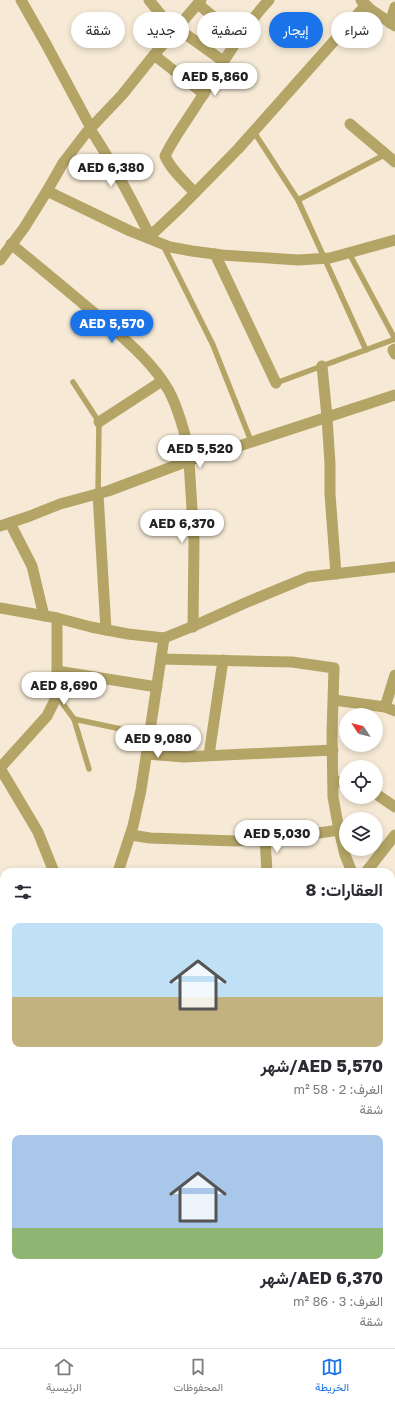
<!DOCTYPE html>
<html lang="ar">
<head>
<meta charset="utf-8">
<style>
	:root { --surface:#fff; --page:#f7f7f7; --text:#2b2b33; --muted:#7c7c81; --line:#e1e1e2; --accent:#1a73e8 }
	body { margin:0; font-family:"Golos Text",Vazirmatn,sans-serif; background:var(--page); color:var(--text); direction:rtl; height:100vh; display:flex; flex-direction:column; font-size:15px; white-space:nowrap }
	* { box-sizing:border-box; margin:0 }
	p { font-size:13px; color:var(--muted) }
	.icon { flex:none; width:22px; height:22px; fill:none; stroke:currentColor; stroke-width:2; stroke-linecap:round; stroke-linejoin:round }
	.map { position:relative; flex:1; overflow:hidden; direction:ltr }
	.details { position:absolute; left:0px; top:868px; width:395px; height:480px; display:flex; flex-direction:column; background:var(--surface); border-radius:12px 12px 0 0; box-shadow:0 2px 6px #0003; direction:rtl }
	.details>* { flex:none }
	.banner { position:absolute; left:12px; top:12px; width:371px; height:36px; direction:rtl; display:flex; gap:8px }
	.needle { width:26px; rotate:306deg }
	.fabs { position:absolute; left:339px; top:708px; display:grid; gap:8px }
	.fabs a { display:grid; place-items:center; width:44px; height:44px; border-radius:50%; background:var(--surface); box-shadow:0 2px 6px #0003; font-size:20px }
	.price { position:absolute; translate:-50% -34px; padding:0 9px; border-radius:14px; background:#fff; color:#222; font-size:13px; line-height:26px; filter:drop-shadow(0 1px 2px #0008) }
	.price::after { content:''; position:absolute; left:50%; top:24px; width:12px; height:9px; margin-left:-6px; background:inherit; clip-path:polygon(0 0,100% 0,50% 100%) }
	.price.current { background:var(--accent); color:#fff }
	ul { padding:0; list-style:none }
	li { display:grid; align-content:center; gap:8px; height:212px; padding:0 12px }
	li span { display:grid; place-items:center; height:124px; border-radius:8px; color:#555 }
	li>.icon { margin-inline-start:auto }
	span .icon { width:72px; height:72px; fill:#fffc; stroke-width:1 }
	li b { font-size:17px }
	h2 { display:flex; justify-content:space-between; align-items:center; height:48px; padding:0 12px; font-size:17px }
	.pill { padding:0 14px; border-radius:18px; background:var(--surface); box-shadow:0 2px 6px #0003; font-size:14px; line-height:36px }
	.pill.current { background:var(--accent); color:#fff }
	.menu { display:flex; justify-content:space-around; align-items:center; height:56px; border-top:1px solid var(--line); background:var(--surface); font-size:11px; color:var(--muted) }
	.menu a { display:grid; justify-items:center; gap:2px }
	.menu .current { color:var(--accent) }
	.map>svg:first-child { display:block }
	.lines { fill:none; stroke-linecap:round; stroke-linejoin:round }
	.service { stroke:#b4a466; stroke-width:5.5 }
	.minor { stroke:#b4a466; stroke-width:11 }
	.secondary { stroke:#948032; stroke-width:12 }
</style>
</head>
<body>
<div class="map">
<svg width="395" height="1348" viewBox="0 0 395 1348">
	<rect width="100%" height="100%" fill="#f6ead6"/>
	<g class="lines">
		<g class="service">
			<path d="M 254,132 L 298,200 L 366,350"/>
			<path d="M 298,200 L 386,154"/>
			<path d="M 163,245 L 213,345 L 251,441"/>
			<path d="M 349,253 L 395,339"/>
			<path d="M 73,382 L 99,422 L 98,494"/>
			<path d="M 276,383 L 395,339"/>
			<path d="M 57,696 L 74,719 L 89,769"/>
			<path d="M 74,719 L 149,735"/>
			<path d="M 0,1135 L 4,1135"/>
			<path d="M 0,1275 L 4,1274"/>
			<path d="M 44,1344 L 45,1348"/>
		</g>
		<g class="minor">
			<path d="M 21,0 L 46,44 L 91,128"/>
			<path d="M 149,0 L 174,31"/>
			<path d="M 361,0 L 370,9 L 395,26"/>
			<path d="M 198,4 L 239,38"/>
			<path d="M 390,23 L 395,7"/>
			<path d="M 177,28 L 223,61"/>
			<path d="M 154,55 L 204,94"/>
			<path d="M 350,124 L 395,162"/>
			<path d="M 90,129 C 113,163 132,200 150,236"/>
			<path d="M 47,191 L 130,231 L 170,247 L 192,251 L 222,255 L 298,260 L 330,258 L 395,240"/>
			<path d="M 195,193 C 185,182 171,170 165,156 C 174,137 188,119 199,101 C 221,66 241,30 269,0"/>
			<path d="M 148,238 L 181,207 L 238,149 L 366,5"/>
			<path d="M 11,244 C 43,270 74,296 105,322 C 128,342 154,364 169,391 C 180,412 186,437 191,460"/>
			<path d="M 215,254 L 276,383"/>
			<path d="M 0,260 L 24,228 L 47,191 L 63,163 L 86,133 L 122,95 L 154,55 L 201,0"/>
			<path d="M 395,349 L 393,350 L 395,354"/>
			<path d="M 322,366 L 327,417 L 330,464 L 330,494 L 336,574"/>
			<path d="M 99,422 L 162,381"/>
			<path d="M 189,461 L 194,541 L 193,627"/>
			<path d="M 98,494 L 106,630"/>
			<path d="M 10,523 L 32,566 L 44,616"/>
			<path d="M 0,526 L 30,516 L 60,504 L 108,491 L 201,456 L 233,448 L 395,395"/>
			<path d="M 0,608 L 57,618 L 91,627 L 128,634 L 164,638 L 196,625 L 245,603 L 308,577 L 395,567"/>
			<path d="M 161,659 L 292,662 L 334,668 L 332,734 L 333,797 L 339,830 L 345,855 L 352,872"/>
			<path d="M 57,671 L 157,687"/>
			<path d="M 334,700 L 385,707 L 395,711"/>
			<path d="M 385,707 L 395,675"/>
			<path d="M 147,754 L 184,757 L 333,750"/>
			<path d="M 209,755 L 223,660"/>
			<path d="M 0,768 L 47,716 L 57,696 L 57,618"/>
			<path d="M 0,768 L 38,832 L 54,872"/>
			<path d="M 333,780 L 346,784"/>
			<path d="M 376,794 L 395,807"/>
			<path d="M 131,835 L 150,838 L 235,841 L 292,837 L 339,830"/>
			<path d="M 265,838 L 267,872"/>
			<path d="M 118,872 L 133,826 L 141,790 L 164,638"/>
			<path d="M 366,872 L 395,835"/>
			<path d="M 391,947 L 395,950"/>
			<path d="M 0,979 L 4,979"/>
			<path d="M 0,1210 L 2,1209"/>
			<path d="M 120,1344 L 120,1348"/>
			<path d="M 0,1345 L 20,1348"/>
			<path d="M 194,1348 L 196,1344"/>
		</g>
		<g class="secondary">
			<path d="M 391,1013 L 395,1013"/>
			<path d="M 0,1027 L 4,1026"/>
			<path d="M 391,1070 L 395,1070"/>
			<path d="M 0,1091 L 4,1091"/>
		</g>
	</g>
</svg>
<div class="fabs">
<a><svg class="needle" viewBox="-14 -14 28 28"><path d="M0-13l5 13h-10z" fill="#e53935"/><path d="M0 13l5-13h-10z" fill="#7c7c81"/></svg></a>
<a><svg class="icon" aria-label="locate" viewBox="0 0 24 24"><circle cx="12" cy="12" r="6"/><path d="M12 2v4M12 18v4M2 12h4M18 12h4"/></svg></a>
<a><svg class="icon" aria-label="layers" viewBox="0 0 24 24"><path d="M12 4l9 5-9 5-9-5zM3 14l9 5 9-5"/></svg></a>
</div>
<b class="price" style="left:215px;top:97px">AED 5,860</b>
<b class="price" style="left:111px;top:188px">AED 6,380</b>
<b class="price current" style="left:112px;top:344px">AED 5,570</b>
<b class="price" style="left:200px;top:469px">AED 5,520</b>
<b class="price" style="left:182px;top:544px">AED 6,370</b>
<b class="price" style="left:64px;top:706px">AED 8,690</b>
<b class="price" style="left:158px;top:759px">AED 9,080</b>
<b class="price" style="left:277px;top:854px">AED 5,030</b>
<div class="banner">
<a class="pill">شراء</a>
<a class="pill current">إيجار</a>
<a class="pill">تصفية</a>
<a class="pill">جديد</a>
<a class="pill">شقة</a>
</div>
<section class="details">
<h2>العقارات: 8<svg class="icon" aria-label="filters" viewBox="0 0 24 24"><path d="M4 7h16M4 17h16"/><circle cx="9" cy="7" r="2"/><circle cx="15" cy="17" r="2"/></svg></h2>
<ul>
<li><span style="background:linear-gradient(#bfe0f5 60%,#c2b280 0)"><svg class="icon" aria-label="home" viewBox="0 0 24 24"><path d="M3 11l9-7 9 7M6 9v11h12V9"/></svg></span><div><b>AED 5,570/شهر</b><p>الغرف: 2 · 58 m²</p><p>شقة</p></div></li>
<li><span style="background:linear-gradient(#a9c7e8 75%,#8fb573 0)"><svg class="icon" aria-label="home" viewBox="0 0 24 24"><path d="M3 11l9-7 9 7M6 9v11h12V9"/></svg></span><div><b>AED 6,370/شهر</b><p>الغرف: 3 · 86 m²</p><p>شقة</p></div></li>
</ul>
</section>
</div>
<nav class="menu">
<a class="current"><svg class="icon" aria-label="map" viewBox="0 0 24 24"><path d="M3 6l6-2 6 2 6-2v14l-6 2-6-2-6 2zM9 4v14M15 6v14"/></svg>الخريطة</a>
<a><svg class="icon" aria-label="saved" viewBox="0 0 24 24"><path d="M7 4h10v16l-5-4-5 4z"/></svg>المحفوظات</a>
<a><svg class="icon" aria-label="home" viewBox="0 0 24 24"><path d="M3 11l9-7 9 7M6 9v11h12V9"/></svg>الرئيسية</a>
</nav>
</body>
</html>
